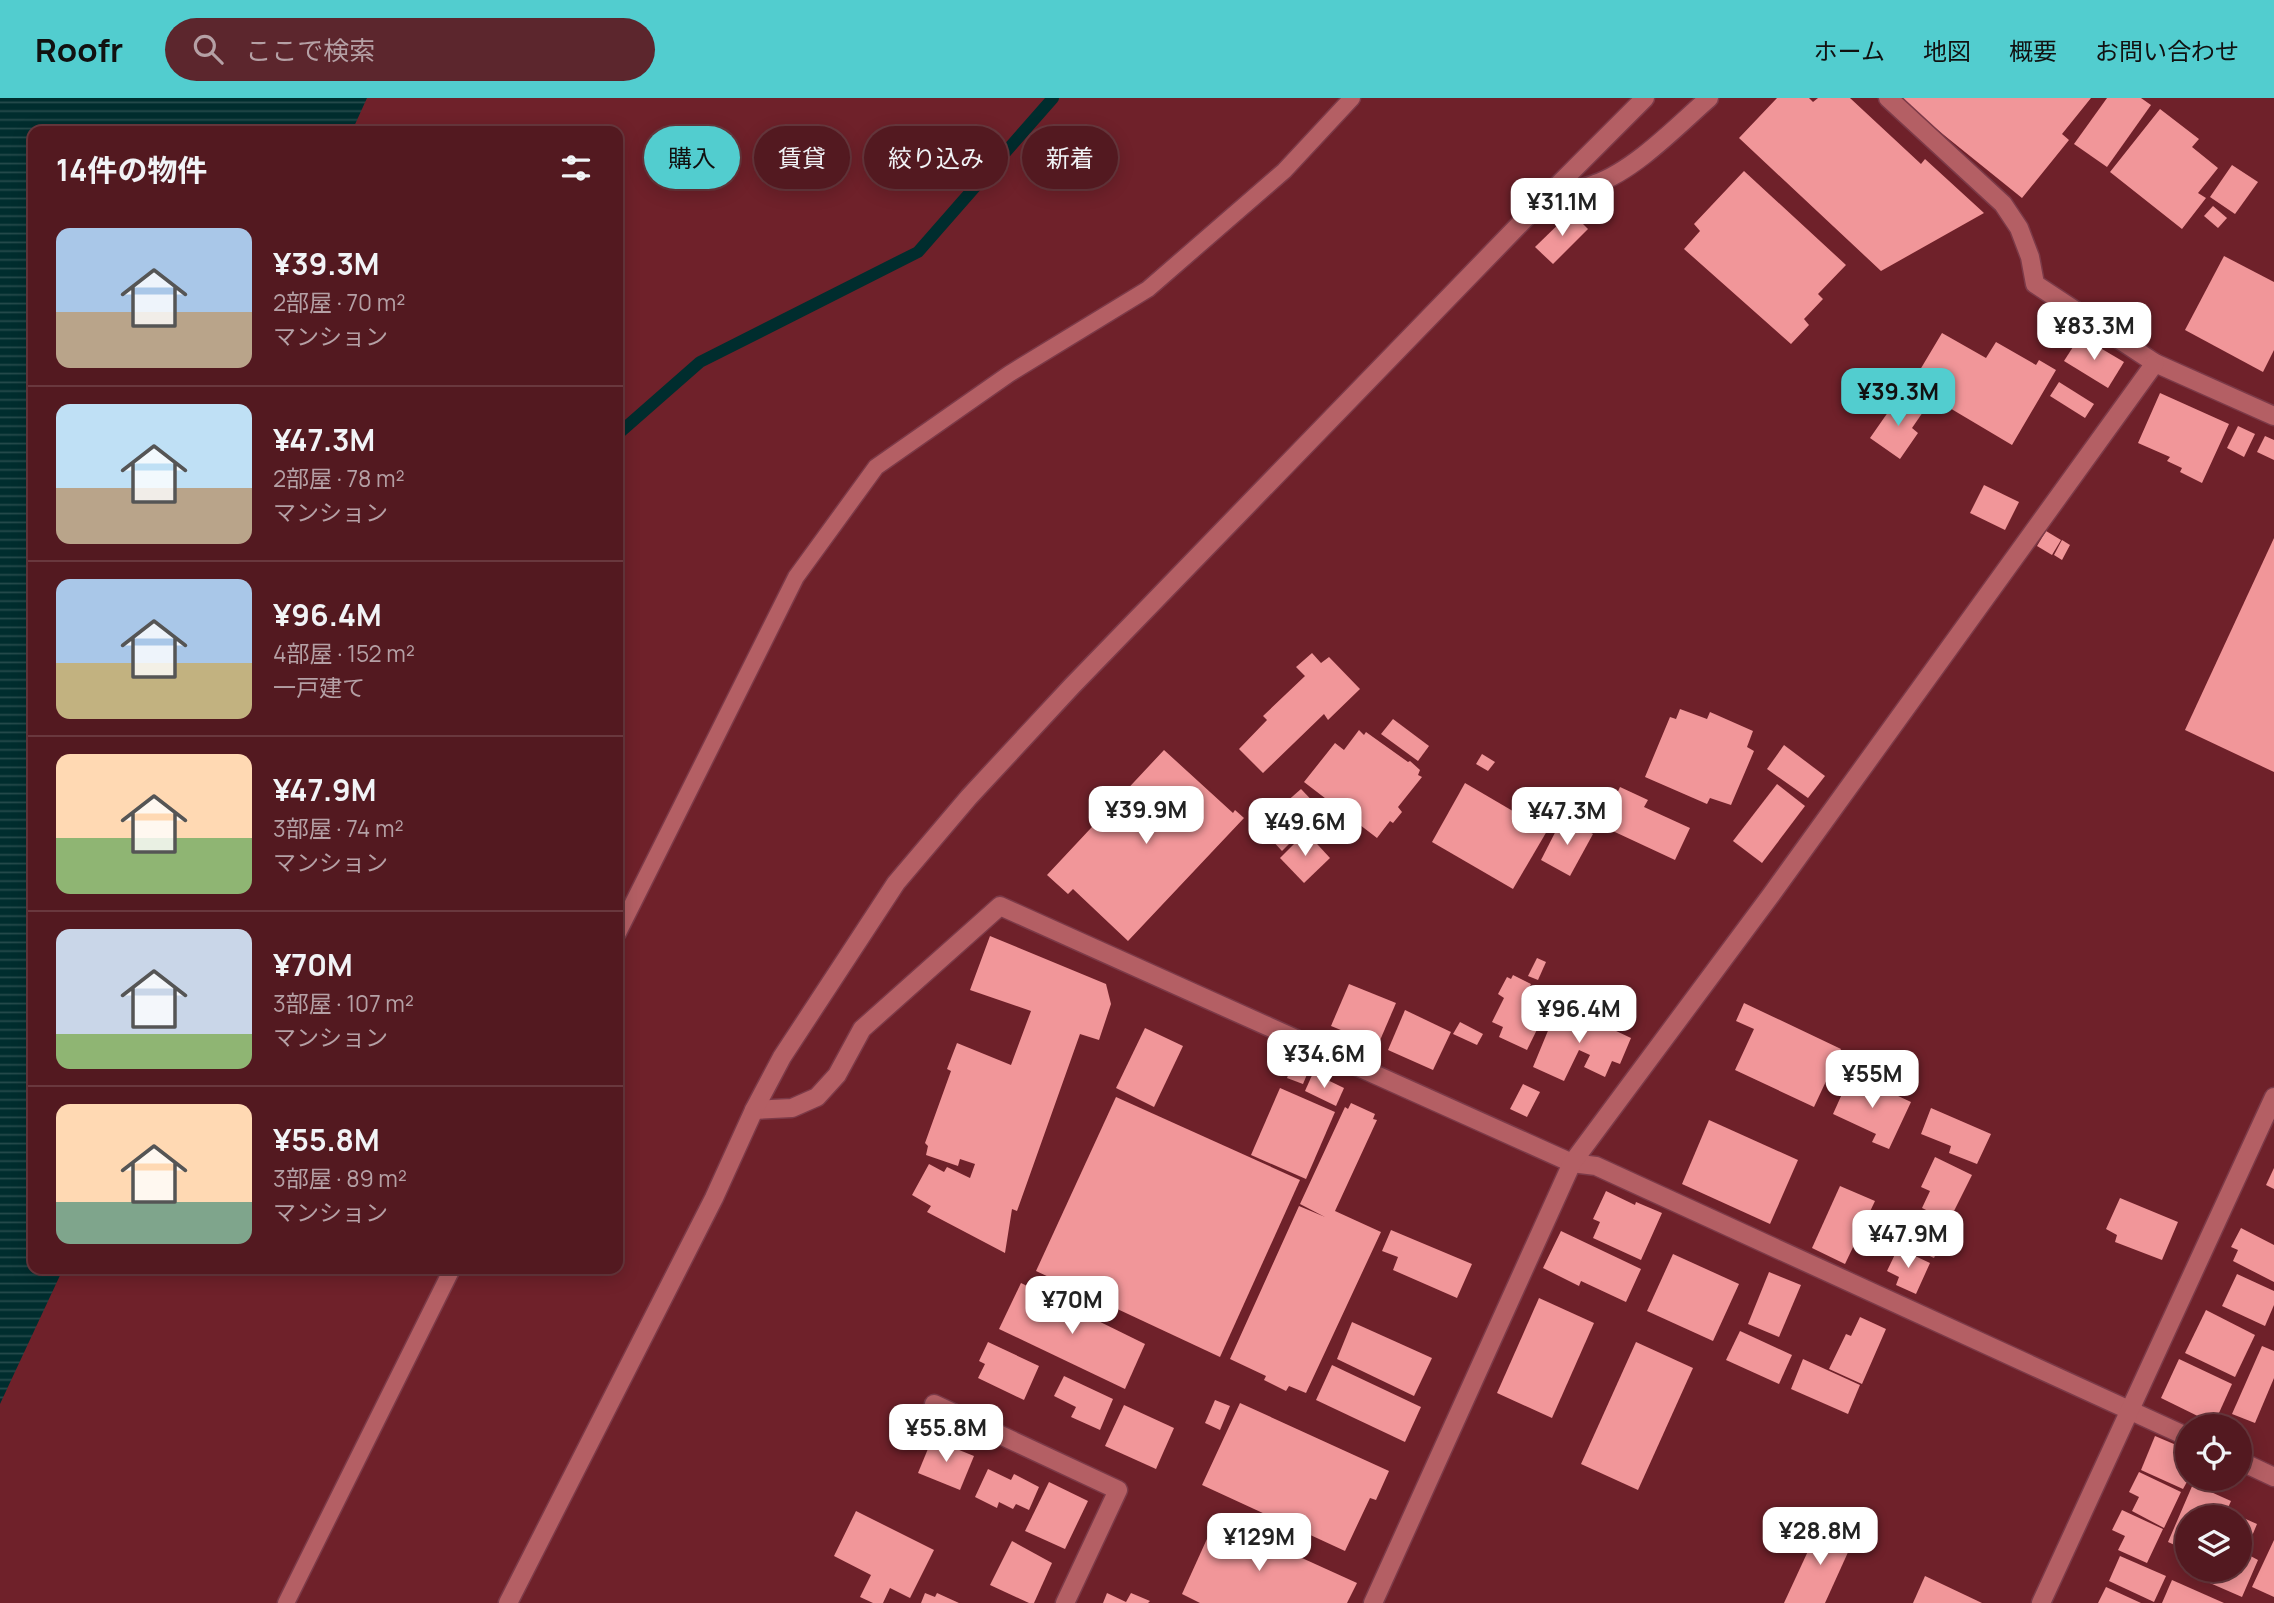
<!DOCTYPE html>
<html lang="ja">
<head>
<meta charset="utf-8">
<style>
	:root { --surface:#531920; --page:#5c262d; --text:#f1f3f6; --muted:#b5a0a5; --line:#69383e; --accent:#52cdcf }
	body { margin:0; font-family:Manrope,"Noto Sans JP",sans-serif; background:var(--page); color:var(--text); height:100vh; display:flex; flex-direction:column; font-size:26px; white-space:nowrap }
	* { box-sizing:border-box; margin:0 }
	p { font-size:23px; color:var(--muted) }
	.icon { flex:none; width:38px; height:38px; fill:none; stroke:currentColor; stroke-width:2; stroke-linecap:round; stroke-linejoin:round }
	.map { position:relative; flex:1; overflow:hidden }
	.details { position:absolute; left:28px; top:28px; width:595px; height:1148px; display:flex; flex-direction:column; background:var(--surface); border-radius:14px; box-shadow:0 4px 18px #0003,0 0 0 2px var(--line) }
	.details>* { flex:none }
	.hud { position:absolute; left:644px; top:28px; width:665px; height:63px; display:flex; gap:14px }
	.buttons { position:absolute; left:2175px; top:1316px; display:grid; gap:14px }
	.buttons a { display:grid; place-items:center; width:77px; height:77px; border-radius:50%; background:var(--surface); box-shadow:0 4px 18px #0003,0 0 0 2px var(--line); font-size:35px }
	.price { position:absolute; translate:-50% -60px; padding:0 16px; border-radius:14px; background:#fff; color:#222; font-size:23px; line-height:46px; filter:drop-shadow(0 2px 4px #0008) }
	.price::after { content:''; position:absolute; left:50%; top:42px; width:21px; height:16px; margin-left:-10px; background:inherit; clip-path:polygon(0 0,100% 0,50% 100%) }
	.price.current { background:var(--accent); color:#111 }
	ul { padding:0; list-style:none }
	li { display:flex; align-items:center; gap:21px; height:175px; padding:0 28px }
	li+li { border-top:2px solid var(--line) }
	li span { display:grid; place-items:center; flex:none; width:196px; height:140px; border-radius:14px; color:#555 }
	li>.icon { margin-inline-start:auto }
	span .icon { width:84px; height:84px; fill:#fffc; stroke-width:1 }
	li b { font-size:30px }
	h2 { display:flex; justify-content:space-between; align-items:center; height:84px; padding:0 28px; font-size:30px }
	.chip { padding:0 24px; border-radius:32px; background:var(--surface); box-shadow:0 4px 18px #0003,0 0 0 2px var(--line); font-size:24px; line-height:63px }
	.chip.current { background:var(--accent); color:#111 }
	header { display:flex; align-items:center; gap:42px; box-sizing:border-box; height:98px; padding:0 35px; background:var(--accent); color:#111 }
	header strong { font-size:33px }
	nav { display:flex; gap:38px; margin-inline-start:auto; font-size:24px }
	.search { width:490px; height:63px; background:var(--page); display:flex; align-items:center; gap:18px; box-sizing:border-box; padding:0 24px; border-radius:38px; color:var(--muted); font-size:26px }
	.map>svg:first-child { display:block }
	.water { fill:url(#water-rules) }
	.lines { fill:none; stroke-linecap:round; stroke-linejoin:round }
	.stream { stroke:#002d2e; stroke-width:12 }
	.building { fill:#f19699 }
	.service-casing { stroke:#7c3a48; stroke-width:19 }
	.minor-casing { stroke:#7c3a48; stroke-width:21 }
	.service { stroke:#b45f64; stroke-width:16 }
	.minor { stroke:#b45f64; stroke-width:18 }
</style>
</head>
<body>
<header>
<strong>Roofr</strong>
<div class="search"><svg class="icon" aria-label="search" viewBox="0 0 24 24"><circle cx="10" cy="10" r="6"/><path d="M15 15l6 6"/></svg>ここで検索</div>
<nav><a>ホーム</a><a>地図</a><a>概要</a><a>お問い合わせ</a></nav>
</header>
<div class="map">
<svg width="2274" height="1505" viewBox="0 0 2274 1505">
	<defs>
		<pattern id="water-rules" width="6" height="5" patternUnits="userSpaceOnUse" patternTransform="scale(1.75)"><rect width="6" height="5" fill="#002d2e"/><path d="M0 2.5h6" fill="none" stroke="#264b4c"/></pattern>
	</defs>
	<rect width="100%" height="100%" fill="#6f212a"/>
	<path class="water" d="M 0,0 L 367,0 L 352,33 L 33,33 L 33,1171 L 63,1171 L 0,1306 Z"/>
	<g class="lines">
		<path class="stream" d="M 618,336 L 700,264 L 918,154 L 1053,0"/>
	</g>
	<g class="building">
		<path d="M 1777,0 L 1809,0 L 1813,4 L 1818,0 L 1850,0 L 1921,66 L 1925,61 L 1984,115 L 1881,173 L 1739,40 Z"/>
		<path d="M 1898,0 L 2091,0 L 2062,36 L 2069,42 L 2022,100 Z"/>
		<path d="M 2107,0 L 2141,0 L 2151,7 L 2107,69 L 2074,46 Z"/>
		<path d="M 2160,11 L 2199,41 L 2192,49 L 2218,70 L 2198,95 L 2206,100 L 2182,131 L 2110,74 Z"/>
		<path d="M 2232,67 L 2258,84 L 2235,116 L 2210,99 Z"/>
		<path d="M 1744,73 L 1846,167 L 1818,196 L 1823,201 L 1804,221 L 1809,227 L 1791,246 L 1684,151 L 1700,133 L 1694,126 Z"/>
		<path d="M 2213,108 L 2227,120 L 2218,130 L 2204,118 Z"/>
		<path d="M 1571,114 L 1588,131 L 1553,166 L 1535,149 Z"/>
		<path d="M 2224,158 L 2274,184 L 2274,252 L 2263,274 L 2185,232 Z"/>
		<path d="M 1942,235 L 1986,260 L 1996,244 L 2036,267 L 2039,262 L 2056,272 L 2012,347 L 1911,287 Z"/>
		<path d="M 2080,238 L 2124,264 L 2108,290 L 2064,263 Z"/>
		<path d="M 2059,284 L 2094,306 L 2085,320 L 2050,298 Z"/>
		<path d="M 2160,295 L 2229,326 L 2202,385 L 2180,374 L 2182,370 L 2167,363 L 2170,359 L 2138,345 Z"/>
		<path d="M 1900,297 L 1923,314 L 1912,330 L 1918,335 L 1900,361 L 1870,340 Z"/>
		<path d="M 2238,328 L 2255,336 L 2244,359 L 2227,350 Z"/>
		<path d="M 2265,338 L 2274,342 L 2274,362 L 2257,354 Z"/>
		<path d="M 1984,387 L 2019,404 L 2005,432 L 1970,415 Z"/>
		<path d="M 2046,433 L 2061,442 L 2052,457 L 2037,448 Z"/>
		<path d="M 2274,440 L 2274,674 L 2185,632 Z"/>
		<path d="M 2062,442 L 2070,447 L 2062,462 L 2054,457 Z"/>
		<path d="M 1312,555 L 1321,565 L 1329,559 L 1360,591 L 1328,622 L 1324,616 L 1263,675 L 1239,651 L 1267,622 L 1263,618 L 1305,578 L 1296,569 Z"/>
		<path d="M 1680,611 L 1707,621 L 1710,614 L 1753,633 L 1747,649 L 1754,653 L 1731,707 L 1710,700 L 1707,706 L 1645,679 L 1670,619 L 1676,621 Z"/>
		<path d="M 1393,621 L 1429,648 L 1418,663 L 1381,636 Z"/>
		<path d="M 1359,632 L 1364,637 L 1366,634 L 1408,664 L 1410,663 L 1420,672 L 1418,677 L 1422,679 L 1398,709 L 1402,714 L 1393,725 L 1390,723 L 1377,740 L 1304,684 L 1335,645 L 1344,652 Z"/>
		<path d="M 1784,647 L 1825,678 L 1808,700 L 1767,671 Z"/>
		<path d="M 1164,652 L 1233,715 L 1235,712 L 1244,720 L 1128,843 L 1073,791 L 1068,796 L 1047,777 Z"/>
		<path d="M 1482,656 L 1495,664 L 1488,673 L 1476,666 Z"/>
		<path d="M 1465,685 L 1547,733 L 1513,791 L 1432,744 Z"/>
		<path d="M 1777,686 L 1805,708 L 1762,765 L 1733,743 Z"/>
		<path d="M 1620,689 L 1648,702 L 1644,709 L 1690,730 L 1675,762 L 1602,728 Z"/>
		<path d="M 1301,691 L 1322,713 L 1282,753 L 1259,728 Z"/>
		<path d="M 1563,719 L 1593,736 L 1570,778 L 1541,762 Z"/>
		<path d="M 1306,734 L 1330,760 L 1304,785 L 1280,760 Z"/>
		<path d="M 990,838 L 1106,886 L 1111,906 L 1099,942 L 1080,936 L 1017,1113 L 1012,1111 L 1005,1155 L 927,1114 L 931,1108 L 912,1097 L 929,1066 L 944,1074 L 947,1069 L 970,1080 L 975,1066 L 960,1061 L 958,1068 L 926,1057 L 928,1048 L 925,1045 L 951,973 L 947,971 L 957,945 L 1011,967 L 1031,913 L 970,892 Z"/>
		<path d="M 1537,860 L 1546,864 L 1538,882 L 1528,878 Z"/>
		<path d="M 1513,877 L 1531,886 L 1528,892 L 1551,903 L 1527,952 L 1499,939 L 1503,929 L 1492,924 L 1504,900 L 1498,896 L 1507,879 L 1511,881 Z"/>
		<path d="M 1349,886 L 1396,905 L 1378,947 L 1331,928 Z"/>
		<path d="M 1744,905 L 1841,951 L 1814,1009 L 1735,972 L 1754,931 L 1736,923 Z"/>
		<path d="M 1559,906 L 1631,940 L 1620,966 L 1612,963 L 1605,979 L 1584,969 L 1590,957 L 1579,952 L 1564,983 L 1533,969 Z"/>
		<path d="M 1405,912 L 1451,934 L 1433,972 L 1388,952 Z"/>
		<path d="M 1460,924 L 1483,936 L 1477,947 L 1453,936 Z"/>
		<path d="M 1145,930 L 1183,948 L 1154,1009 L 1116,990 Z"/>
		<path d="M 1292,968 L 1308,974 L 1303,986 L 1287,980 Z"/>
		<path d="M 1313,975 L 1344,990 L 1336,1008 L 1305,993 Z"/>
		<path d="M 1851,976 L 1911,1004 L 1889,1051 L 1872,1044 L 1876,1036 L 1833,1016 Z"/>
		<path d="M 1523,986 L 1540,994 L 1527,1019 L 1510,1011 Z"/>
		<path d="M 1280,990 L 1335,1014 L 1306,1081 L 1251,1057 Z"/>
		<path d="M 1116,999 L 1300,1082 L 1220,1259 L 1036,1173 Z"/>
		<path d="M 1351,1005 L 1375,1016 L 1373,1021 L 1377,1022 L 1335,1113 L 1381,1134 L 1306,1295 L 1289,1288 L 1286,1293 L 1264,1282 L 1266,1278 L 1230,1261 L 1299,1108 L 1325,1119 L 1300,1106 L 1345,1009 L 1348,1011 Z"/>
		<path d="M 1931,1010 L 1991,1036 L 1977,1066 L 1949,1055 L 1951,1048 L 1921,1036 Z"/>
		<path d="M 1709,1022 L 1798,1062 L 1770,1126 L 1682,1086 Z"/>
		<path d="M 1935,1059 L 1972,1077 L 1949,1123 L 1922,1110 L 1930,1093 L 1921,1089 Z"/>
		<path d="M 2274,1070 L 2274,1091 L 2266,1087 Z"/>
		<path d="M 1840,1088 L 1875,1103 L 1845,1166 L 1812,1150 Z"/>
		<path d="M 1606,1093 L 1635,1107 L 1636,1104 L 1662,1115 L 1641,1162 L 1593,1140 L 1600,1124 L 1593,1121 Z"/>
		<path d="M 2120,1100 L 2178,1124 L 2162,1162 L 2115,1144 L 2117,1137 L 2106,1131 Z"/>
		<path d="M 1920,1119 L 1947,1131 L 1934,1160 L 1894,1141 L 1903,1121 L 1916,1127 Z"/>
		<path d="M 2241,1130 L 2274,1147 L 2274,1184 L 2233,1163 L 2238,1152 L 2231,1149 Z"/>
		<path d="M 1391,1132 L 1472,1166 L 1457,1200 L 1393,1172 L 1398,1159 L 1382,1153 Z"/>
		<path d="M 1561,1133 L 1641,1171 L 1626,1204 L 1581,1183 L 1579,1188 L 1543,1170 Z"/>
		<path d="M 1898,1150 L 1930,1165 L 1916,1196 L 1896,1187 L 1899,1179 L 1887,1173 Z"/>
		<path d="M 1673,1156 L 1739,1186 L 1713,1243 L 1647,1213 Z"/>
		<path d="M 1769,1174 L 1801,1187 L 1779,1239 L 1748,1226 Z"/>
		<path d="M 2237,1176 L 2274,1193 L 2274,1207 L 2265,1228 L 2222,1208 Z"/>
		<path d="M 1021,1185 L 1145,1246 L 1125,1291 L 999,1231 Z"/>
		<path d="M 1539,1200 L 1594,1225 L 1552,1320 L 1497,1295 Z"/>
		<path d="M 2206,1212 L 2255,1237 L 2235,1279 L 2185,1255 Z"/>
		<path d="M 1860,1219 L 1886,1231 L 1862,1286 L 1829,1271 L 1846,1236 L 1851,1238 Z"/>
		<path d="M 1352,1224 L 1432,1260 L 1414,1298 L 1337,1261 Z"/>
		<path d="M 1740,1233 L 1792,1257 L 1779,1286 L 1726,1262 Z"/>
		<path d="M 988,1244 L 1039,1268 L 1024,1302 L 978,1280 L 985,1266 L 979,1263 Z"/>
		<path d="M 1636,1244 L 1693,1270 L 1638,1392 L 1581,1366 Z"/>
		<path d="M 2262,1248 L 2274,1253 L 2274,1280 L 2255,1325 L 2232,1316 Z"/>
		<path d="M 1803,1261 L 1860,1287 L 1848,1316 L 1791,1291 Z"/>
		<path d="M 2179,1261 L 2232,1286 L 2214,1326 L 2161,1300 Z"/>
		<path d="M 1332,1267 L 1421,1309 L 1405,1344 L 1316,1302 Z"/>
		<path d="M 1064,1278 L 1113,1301 L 1100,1332 L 1071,1319 L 1076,1309 L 1054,1298 Z"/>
		<path d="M 1215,1302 L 1230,1308 L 1220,1332 L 1205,1325 Z"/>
		<path d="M 1240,1305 L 1389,1373 L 1376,1402 L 1370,1400 L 1345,1453 L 1202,1387 Z"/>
		<path d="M 1124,1307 L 1174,1330 L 1156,1371 L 1105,1348 Z"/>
		<path d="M 2155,1338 L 2188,1352 L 2188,1382 L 2183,1391 L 2141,1372 Z"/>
		<path d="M 932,1341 L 974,1358 L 960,1392 L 918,1375 Z"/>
		<path d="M 988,1371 L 1011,1382 L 1014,1376 L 1039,1389 L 1029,1412 L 1016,1406 L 1013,1411 L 999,1404 L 997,1410 L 975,1399 Z"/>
		<path d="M 2139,1374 L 2181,1394 L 2164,1430 L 2132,1413 L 2139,1399 L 2129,1394 Z"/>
		<path d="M 1049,1384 L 1088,1403 L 1065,1451 L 1025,1433 Z"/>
		<path d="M 2193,1386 L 2231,1403 L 2224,1419 L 2188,1419 L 2188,1453 L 2168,1444 Z"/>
		<path d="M 2122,1412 L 2163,1431 L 2147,1465 L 2118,1452 L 2125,1438 L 2112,1432 Z"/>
		<path d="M 856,1413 L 934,1452 L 910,1500 L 890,1490 L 883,1505 L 873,1505 L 860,1499 L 871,1477 L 834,1458 Z"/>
		<path d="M 2232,1415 L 2257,1426 L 2245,1455 L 2258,1462 L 2242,1499 L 2203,1482 L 2207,1472 L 2240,1472 L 2240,1419 L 2230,1419 Z"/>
		<path d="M 1216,1421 L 1357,1485 L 1347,1505 L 1200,1505 L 1182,1496 Z"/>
		<path d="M 1821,1425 L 1854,1441 L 1825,1505 L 1784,1505 Z"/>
		<path d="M 2274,1442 L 2274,1499 L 2252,1489 Z"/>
		<path d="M 1012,1443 L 1052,1465 L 1034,1505 L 1029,1505 L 990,1487 Z"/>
		<path d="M 2120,1458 L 2166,1478 L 2154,1504 L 2109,1483 Z"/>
		<path d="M 1925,1478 L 1982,1505 L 1913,1505 Z"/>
		<path d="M 2172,1482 L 2224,1505 L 2162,1505 Z"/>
		<path d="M 2106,1489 L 2141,1505 L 2098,1505 Z"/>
		<path d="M 925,1495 L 935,1499 L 937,1495 L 959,1505 L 921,1505 Z"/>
		<path d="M 1107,1495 L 1126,1504 L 1131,1495 L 1150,1503 L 1148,1505 L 1103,1505 Z"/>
	</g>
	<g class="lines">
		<g class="service-casing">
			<g id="service">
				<path d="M 618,835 L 796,479 L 876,369 L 1009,276 L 1148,191 L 1284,73 L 1352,0"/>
				<path d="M 286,1505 L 452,1171"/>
			</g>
		</g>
		<g class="minor-casing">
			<g id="minor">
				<path d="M 1888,0 L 2003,106 L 2019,130 L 2030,159 L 2035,186 L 2155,265 L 2274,318"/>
				<path d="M 1547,98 C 1563,94 1580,92 1595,86 C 1635,72 1677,28 1709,0"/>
				<path d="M 754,1012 L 792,1010 L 817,999 L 837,977 L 862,931 L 1000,808 L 1572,1065 L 1596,1068 L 2188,1339"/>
				<path d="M 934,1306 L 1118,1392 L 1065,1505"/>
				<path d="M 2240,1363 L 2274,1379"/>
				<path d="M 508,1505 L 714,1100 L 754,1012 L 782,959 L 896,785 L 969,699 L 1072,588 L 1547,98 L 1645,0"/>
				<path d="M 1373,1505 L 1572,1065 L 1771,797 L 2155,265"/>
				<path d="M 2041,1505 L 2274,999"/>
			</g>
		</g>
		<use href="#service" class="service"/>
		<use href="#minor" class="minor"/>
	</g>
</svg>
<div class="buttons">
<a><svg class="icon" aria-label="locate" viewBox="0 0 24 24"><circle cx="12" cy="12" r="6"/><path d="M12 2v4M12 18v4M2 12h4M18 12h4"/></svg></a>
<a><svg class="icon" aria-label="layers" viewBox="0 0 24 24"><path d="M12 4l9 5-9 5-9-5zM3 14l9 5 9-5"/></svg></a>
</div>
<b class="price" style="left:1562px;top:140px">¥31.1M</b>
<b class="price" style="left:2094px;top:264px">¥83.3M</b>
<b class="price current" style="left:1898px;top:330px">¥39.3M</b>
<b class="price" style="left:1146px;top:748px">¥39.9M</b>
<b class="price" style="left:1567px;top:749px">¥47.3M</b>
<b class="price" style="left:1305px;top:760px">¥49.6M</b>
<b class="price" style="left:1579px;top:947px">¥96.4M</b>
<b class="price" style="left:1324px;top:992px">¥34.6M</b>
<b class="price" style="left:1872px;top:1012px">¥55M</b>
<b class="price" style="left:1908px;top:1172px">¥47.9M</b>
<b class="price" style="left:1072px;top:1238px">¥70M</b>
<b class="price" style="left:946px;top:1366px">¥55.8M</b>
<b class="price" style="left:1820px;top:1469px">¥28.8M</b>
<b class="price" style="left:1259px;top:1475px">¥129M</b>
<div class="hud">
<a class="chip current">購入</a>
<a class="chip">賃貸</a>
<a class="chip">絞り込み</a>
<a class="chip">新着</a>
</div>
<section class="details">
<h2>14件の物件<svg class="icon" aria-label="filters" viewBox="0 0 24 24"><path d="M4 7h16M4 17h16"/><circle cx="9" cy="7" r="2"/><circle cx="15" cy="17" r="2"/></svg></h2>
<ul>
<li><span style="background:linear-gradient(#a9c7e8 60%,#b9a48a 0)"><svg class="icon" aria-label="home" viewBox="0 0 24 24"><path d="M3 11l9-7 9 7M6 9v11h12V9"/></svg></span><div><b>¥39.3M</b><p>2部屋 · 70 m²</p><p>マンション</p></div></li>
<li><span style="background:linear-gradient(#bfe0f5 60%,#b9a48a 0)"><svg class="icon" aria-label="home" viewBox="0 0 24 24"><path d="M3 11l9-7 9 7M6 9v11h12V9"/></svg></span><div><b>¥47.3M</b><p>2部屋 · 78 m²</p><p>マンション</p></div></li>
<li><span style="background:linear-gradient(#a9c7e8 60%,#c2b280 0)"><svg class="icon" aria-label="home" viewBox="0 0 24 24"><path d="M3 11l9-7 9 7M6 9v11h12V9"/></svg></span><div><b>¥96.4M</b><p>4部屋 · 152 m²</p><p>一戸建て</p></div></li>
<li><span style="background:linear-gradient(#ffd9b3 60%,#8fb573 0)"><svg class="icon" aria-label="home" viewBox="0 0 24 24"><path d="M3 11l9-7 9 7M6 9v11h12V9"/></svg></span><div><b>¥47.9M</b><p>3部屋 · 74 m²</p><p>マンション</p></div></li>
<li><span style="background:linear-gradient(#c9d6e8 75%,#8fb573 0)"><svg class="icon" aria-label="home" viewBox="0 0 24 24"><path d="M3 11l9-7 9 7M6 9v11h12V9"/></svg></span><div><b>¥70M</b><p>3部屋 · 107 m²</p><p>マンション</p></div></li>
<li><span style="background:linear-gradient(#ffd9b3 70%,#7fa58c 0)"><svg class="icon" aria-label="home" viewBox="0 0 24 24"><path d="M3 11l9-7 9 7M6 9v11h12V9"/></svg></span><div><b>¥55.8M</b><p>3部屋 · 89 m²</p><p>マンション</p></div></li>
</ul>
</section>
</div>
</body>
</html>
